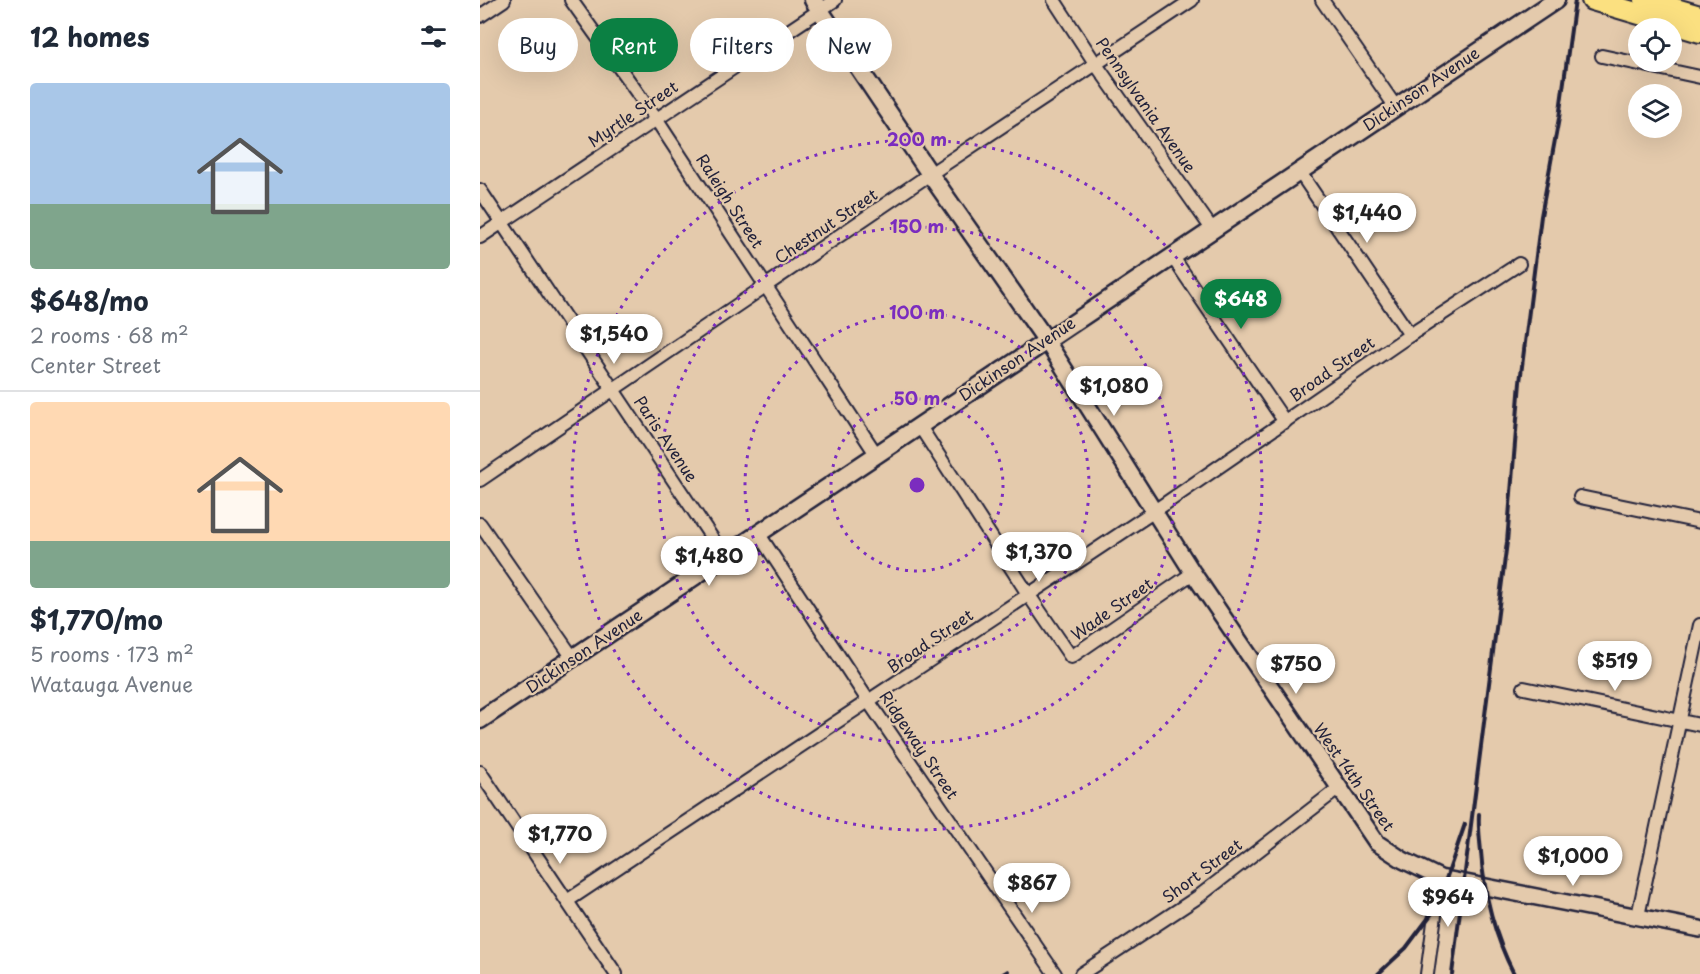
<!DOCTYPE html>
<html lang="en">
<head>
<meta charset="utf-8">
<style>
	:root { --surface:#fff; --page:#f2f2f3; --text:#1f2937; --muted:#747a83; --line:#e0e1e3; --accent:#0b8043 }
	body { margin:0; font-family:"Playpen Sans",sans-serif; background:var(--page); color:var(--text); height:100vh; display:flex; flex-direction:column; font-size:22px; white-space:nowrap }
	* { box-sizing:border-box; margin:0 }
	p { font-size:20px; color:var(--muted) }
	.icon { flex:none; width:33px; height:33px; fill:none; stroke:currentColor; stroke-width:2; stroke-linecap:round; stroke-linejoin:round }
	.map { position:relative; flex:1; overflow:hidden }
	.details { display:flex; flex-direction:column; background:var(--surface); width:480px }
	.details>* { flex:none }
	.top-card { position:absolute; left:18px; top:18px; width:570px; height:54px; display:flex; gap:12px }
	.buttons { position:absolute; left:1148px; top:18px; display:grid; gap:12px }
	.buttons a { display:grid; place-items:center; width:54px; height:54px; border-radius:50%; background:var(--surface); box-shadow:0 6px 24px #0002; font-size:30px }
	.price { position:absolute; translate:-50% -51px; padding:0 14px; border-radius:21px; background:#fff; color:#222; font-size:20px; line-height:39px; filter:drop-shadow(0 2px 3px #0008) }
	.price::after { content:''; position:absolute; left:50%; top:36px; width:18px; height:14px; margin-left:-9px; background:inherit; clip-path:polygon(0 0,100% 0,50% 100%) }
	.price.active { background:var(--accent); color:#fff }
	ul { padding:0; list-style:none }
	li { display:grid; align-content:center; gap:12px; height:318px; padding:0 30px }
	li+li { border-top:2px solid var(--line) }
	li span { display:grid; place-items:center; height:186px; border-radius:6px; color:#555 }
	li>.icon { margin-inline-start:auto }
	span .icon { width:108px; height:108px; fill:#fffc; stroke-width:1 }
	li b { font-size:26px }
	h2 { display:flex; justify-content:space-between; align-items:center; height:72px; padding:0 30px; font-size:26px }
	.chip { padding:0 21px; border-radius:27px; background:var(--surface); box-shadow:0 6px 24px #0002; font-size:21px; line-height:54px }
	.chip.active { background:var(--accent); color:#fff }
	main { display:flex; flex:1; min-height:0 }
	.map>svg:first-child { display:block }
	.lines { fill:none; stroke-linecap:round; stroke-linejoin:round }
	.minor-casing { stroke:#22223b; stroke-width:16 }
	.tertiary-casing { stroke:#22223b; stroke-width:20 }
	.secondary-casing { stroke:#22223b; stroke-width:21 }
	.primary-casing { stroke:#22223b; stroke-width:24 }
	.minor { stroke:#e4caac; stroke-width:12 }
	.tertiary { stroke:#e4caac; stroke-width:15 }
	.secondary { stroke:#e4caac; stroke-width:16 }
	.primary { stroke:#fbe080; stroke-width:20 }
	.rail { stroke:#22223b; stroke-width:4 }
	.ring { fill:none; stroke:#7b2cbf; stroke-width:3; stroke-dasharray:3 6 }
	.labels { text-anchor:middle; stroke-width:4.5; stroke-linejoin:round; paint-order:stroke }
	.street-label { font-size:16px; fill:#22223b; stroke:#e4caac }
	.centre { fill:#7b2cbf; stroke:#e4caac; stroke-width:3 }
	.ring-label { font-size:18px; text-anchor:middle; font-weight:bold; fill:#7b2cbf; stroke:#e4caac; stroke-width:4.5; stroke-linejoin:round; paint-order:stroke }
</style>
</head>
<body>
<main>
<section class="details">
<h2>12 homes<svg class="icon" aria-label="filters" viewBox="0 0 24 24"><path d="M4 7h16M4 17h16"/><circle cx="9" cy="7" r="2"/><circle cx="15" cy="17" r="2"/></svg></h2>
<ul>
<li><span style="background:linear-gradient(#a9c7e8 65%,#7fa58c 0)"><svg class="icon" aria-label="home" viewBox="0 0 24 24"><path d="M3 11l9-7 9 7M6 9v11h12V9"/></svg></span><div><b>$648/mo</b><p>2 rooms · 68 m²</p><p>Center Street</p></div></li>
<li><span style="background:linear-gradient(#ffd9b3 75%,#7fa58c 0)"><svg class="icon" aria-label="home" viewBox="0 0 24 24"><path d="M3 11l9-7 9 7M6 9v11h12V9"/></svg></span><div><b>$1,770/mo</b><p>5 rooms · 173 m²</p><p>Watauga Avenue</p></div></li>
</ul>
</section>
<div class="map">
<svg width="1220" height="974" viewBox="0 0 1220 974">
	<rect width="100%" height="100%" fill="#e4caac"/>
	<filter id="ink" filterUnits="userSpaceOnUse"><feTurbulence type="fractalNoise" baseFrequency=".0167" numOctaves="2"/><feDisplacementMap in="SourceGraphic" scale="12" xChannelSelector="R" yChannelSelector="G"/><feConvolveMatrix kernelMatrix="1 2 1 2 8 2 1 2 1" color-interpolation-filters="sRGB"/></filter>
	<g filter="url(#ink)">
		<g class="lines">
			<g class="minor-casing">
				<g id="minor">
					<path d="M 91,0 L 176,119 L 396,454"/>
					<path d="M 574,0 L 615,63 L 732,229"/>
					<path d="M 842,0 L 915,106"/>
					<path d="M 0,16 L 24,0"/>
					<path d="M 1122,56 L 1220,77"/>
					<path d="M 819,171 L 930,335"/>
					<path d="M 0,190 L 244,556"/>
					<path d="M 0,237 L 355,0"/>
					<path d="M 692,256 L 805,422"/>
					<path d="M 439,425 L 548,594 L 591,657 L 713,573"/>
					<path d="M 0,480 L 450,174 L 712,0"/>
					<path d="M 1100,497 L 1220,522"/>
					<path d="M 0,524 L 93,658"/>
					<path d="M 278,533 L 389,702 L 575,974"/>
					<path d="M 1044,688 L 1220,725"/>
					<path d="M 0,772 L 136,974"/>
					<path d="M 87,901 L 673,512 L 930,335 L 1039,264"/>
					<path d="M 1158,916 L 1220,625"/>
					<path d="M 601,974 L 718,897 L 859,788"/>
					<path d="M 947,974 L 960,878"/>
				</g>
			</g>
			<g class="tertiary-casing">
				<path id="tertiary" d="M 566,340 L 713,573 L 897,843 L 923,860 L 960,878 L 1220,929"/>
			</g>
			<g class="secondary-casing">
				<g id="secondary">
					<path d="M 333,0 L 450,174 L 566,340"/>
					<path d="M 0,720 L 1076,0"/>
				</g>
			</g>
			<g class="primary-casing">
				<g id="primary">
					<path d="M 1112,0 L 1220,32"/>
					<path d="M 1165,0 L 1220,16"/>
				</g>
			</g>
			<use href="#minor" class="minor"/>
			<use href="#tertiary" class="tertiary"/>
			<use href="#secondary" class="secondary"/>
			<use href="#primary" class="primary"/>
			<g class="rail">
				<path d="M 999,814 C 998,827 1000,840 1001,852 C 1004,896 1014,935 1034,974"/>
				<path d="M 523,974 L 528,971"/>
				<path d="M 898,974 L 926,948 L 956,908 L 985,824"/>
				<path d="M 972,974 L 1027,542 L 1040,382 L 1061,216 L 1079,118 L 1095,0"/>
			</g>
		</g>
	</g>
	<g class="ring">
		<circle cx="437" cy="485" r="86"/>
		<circle cx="437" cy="485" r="172"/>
		<circle cx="437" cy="485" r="258"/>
		<circle cx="437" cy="485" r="345"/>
	</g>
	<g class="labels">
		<g class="street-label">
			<text transform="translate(941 89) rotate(-34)" y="6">Dickinson Avenue</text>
			<text transform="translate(666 105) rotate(55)" y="6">Pennsylvania Avenue</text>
			<text transform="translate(153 114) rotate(-34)" y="6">Myrtle Street</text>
			<text transform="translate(250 201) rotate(57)" y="6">Raleigh Street</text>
			<text transform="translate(346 226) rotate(-34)" y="6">Chestnut Street</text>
			<text transform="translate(537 359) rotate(-34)" y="6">Dickinson Avenue</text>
			<text transform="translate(852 369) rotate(-35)" y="6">Broad Street</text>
			<text transform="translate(186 439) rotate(56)" y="6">Paris Avenue</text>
			<text transform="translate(632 609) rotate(-35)" y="6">Wade Street</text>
			<text transform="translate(450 641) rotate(-34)" y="6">Broad Street</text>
			<text transform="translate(104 651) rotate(-34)" y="6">Dickinson Avenue</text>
			<text transform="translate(439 745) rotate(56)" y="6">Ridgeway Street</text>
			<text transform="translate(874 777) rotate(55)" y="6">West 14th Street</text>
			<text transform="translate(722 871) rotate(-37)" y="6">Short Street</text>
		</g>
	</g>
	<circle cx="437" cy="485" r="9" class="centre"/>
	<g class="ring-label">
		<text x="437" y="146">200 m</text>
		<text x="437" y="233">150 m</text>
		<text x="437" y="319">100 m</text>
		<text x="437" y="405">50 m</text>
	</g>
</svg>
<div class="buttons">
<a><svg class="icon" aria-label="locate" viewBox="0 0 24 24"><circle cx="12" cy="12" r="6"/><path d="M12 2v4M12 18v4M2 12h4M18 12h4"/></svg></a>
<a><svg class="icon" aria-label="layers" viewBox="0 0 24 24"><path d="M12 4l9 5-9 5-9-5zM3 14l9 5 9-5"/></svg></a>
</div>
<b class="price" style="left:887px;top:244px">$1,440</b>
<b class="price active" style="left:761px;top:330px">$648</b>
<b class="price" style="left:134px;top:365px">$1,540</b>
<b class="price" style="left:634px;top:417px">$1,080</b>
<b class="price" style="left:559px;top:583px">$1,370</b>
<b class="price" style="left:229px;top:587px">$1,480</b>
<b class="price" style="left:1135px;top:692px">$519</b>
<b class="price" style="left:816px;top:695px">$750</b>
<b class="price" style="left:80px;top:865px">$1,770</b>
<b class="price" style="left:1093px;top:887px">$1,000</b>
<b class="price" style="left:552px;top:914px">$867</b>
<b class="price" style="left:968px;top:928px">$964</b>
<div class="top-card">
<a class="chip">Buy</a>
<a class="chip active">Rent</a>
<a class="chip">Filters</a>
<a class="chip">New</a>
</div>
</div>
</main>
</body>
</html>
